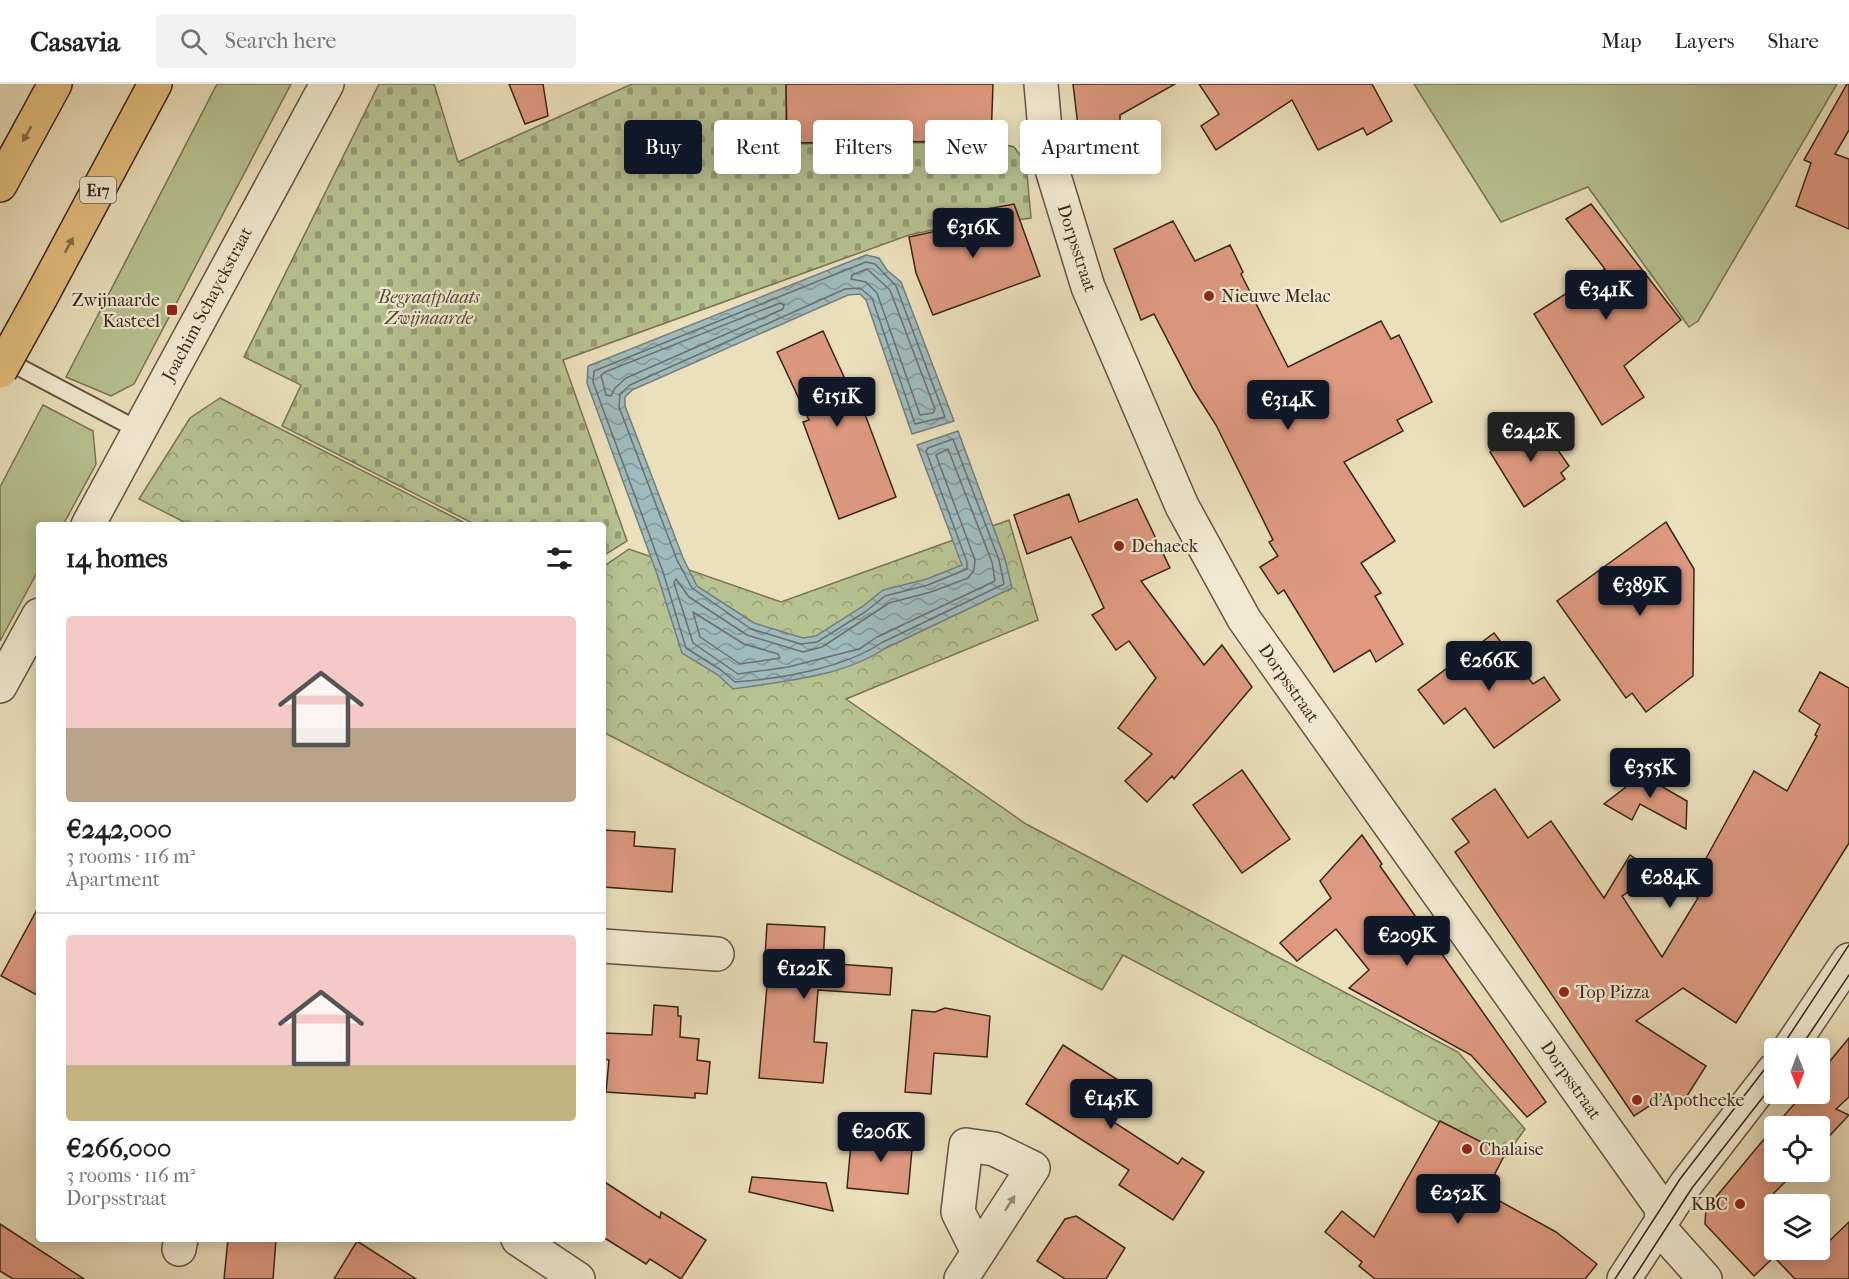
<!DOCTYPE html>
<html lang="en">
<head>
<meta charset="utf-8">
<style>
	:root { --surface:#fff; --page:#f2f2f2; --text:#202124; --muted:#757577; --line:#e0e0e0; --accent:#111827 }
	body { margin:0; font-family:"IM FELL French Canon",serif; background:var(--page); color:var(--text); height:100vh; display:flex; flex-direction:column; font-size:22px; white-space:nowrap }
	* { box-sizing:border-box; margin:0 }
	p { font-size:20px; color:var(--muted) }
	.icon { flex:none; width:33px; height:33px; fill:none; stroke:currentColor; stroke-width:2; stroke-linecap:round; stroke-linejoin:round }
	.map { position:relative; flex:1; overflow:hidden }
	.drawer { position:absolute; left:36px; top:438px; width:570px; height:720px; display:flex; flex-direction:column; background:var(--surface); border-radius:6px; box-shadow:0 3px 15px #0003 }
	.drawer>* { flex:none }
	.top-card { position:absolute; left:624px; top:36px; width:570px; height:54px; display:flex; gap:12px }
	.needle { width:39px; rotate:179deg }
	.controls { position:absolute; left:1764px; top:954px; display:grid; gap:12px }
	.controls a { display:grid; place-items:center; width:66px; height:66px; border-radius:6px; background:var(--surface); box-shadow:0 3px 15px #0003; font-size:30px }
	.price { position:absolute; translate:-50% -51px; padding:0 14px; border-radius:6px; background:var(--accent); color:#fff; font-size:20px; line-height:39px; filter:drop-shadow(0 2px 3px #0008) }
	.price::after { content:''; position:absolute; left:50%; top:36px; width:18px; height:14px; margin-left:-9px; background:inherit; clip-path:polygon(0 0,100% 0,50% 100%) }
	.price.selected { background:#222; color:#fff }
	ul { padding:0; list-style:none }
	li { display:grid; align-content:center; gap:12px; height:318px; padding:0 30px }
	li+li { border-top:2px solid var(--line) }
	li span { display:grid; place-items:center; height:186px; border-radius:6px; color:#555 }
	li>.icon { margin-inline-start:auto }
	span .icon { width:108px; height:108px; fill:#fffc; stroke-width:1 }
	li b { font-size:26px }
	h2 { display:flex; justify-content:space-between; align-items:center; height:72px; padding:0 30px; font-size:26px }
	.tag { padding:0 21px; border-radius:6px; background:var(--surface); box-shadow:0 3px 15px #0003; font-size:21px; line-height:54px }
	.tag.selected { background:var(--accent); color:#fff }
	header { display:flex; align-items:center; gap:36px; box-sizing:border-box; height:84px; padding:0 30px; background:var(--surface); border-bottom:2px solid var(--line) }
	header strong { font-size:28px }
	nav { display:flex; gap:33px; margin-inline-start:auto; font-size:21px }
	.search { width:420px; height:54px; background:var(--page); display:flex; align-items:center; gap:15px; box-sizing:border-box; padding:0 21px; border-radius:6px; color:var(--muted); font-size:22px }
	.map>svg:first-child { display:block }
	.green { fill:#b7c291; stroke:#787456; stroke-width:1.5 }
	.forest { fill:url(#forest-crowns); stroke:#787456; stroke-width:1.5 }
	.cemetery { fill:url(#cemetery-stones); stroke:#787456; stroke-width:1.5 }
	.water { fill:url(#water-waves); stroke:#767e7b; stroke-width:1.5 }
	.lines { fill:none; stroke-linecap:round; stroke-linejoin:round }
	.shore { stroke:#6c706b; stroke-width:1.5 }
	.building { fill:#de9980; stroke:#39251a; stroke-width:1.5 }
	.service-casing { stroke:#665442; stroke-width:20 }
	.minor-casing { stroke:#665442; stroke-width:36 }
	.tertiary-casing { stroke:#665442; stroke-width:36 }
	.motorway-casing { stroke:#39251a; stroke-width:36 }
	.service { stroke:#f2ebd3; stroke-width:16 }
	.minor { stroke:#f2ebd3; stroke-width:33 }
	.tertiary { stroke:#f2ebd3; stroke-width:33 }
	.motorway { stroke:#e6c07e; stroke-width:33 }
	.tram { stroke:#39251a; stroke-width:1.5 }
	.motorway-bridge-casing { stroke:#39251a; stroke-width:36; stroke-linecap:butt }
	.motorway-bridge { stroke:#e6c07e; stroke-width:33 }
	.oneway { fill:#876b47 }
	.oneway2 { fill:#968876 }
	.poi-dot { fill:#8f2418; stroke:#f2ebd3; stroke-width:2 }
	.labels { text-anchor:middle; stroke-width:4.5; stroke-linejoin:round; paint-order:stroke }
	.shield { fill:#f2ebd3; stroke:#706052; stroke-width:1.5 }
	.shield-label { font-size:16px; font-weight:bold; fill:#39251a }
	.street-label { font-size:18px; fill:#39251a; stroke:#f2ebd3 }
	.poi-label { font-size:18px; fill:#39251a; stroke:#f2ebd3; text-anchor:start }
	.park-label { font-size:18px; font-style:italic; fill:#584c38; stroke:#f2ebd3 }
</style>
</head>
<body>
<header>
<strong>Casavia</strong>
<div class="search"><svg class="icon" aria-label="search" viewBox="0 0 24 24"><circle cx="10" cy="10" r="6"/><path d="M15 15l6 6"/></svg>Search here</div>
<nav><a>Map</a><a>Layers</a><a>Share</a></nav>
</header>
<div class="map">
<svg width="1849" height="1195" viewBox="0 0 1849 1195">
	<defs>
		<pattern id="forest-crowns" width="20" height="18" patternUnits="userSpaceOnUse" patternTransform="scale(1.5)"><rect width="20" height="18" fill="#b7c291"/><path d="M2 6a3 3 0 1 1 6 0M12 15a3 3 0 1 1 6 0" fill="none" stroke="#969d76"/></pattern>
		<pattern id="cemetery-stones" width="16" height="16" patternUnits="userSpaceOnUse" patternTransform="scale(1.5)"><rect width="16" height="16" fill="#b7c291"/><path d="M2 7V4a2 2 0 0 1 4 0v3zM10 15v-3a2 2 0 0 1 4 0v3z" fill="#969d76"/></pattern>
		<pattern id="water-waves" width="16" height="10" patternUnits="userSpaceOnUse" patternTransform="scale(1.5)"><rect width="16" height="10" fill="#9ebabc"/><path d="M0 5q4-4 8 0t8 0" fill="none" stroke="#829798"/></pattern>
	</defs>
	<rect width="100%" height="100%" fill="#ebe0bc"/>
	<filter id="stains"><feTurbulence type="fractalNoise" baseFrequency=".00333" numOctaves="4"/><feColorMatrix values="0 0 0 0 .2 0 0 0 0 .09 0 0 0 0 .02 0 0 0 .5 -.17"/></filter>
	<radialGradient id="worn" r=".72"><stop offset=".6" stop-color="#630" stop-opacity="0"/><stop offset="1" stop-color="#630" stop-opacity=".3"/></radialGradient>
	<g class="green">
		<path d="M 217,0 L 291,0 L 134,300 L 111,312 L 66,293 Z"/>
		<path d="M 1414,0 L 1837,0 L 1698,237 L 1689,243 L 1588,103 L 1501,138 Z"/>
		<path d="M 43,321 L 93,347 L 96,380 L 63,441 L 39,441 L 39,485 L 0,557 L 0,403 Z"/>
	</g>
	<g class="forest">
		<path d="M 220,314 L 469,441 L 190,441 L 139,415 L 190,334 Z"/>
		<path d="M 1009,436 L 1038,536 L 846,615 L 1026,740 L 1458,968 L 1525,1045 L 1505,1073 L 1123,871 L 1102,906 L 603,648 L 603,483 L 629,465 L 781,518 Z"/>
	</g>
	<path class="cemetery" d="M 379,0 L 434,0 L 458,78 L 632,0 L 786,0 L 786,60 L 994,58 L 1014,63 L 1026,79 L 1031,134 L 968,142 L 966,139 L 909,151 L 563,276 L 627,457 L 603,472 L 603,441 L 476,441 L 282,342 L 301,301 L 244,273 Z"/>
	<path class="water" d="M 866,171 L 879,174 L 887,186 L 901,198 L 954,337 L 912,350 L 866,216 L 860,210 L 848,211 L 632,306 L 625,313 L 625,322 L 683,474 L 697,502 L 754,539 L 803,554 L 816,552 L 862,523 L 883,506 L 927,495 L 962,481 L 917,361 L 958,347 L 1005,475 L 1012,504 L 884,565 C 842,593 783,597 733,605 L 718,591 L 682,569 L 657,490 L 587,299 L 588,282 Z"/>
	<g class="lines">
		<g class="shore">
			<path d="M 866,178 L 875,180 L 896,202 L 945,333 L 915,340 L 872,214 L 860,204 L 845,205 L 630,301 L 620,310 L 619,323 L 677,476 L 692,504 L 751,545 L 801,560 L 817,558 L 865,528 L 885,512 L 928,501 L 967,485 L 967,478 L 926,367 L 928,364 L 953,355 L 999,476 L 1004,500 L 881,559 C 844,584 780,595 735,598 L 721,586 L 686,564 L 663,488 L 593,298 L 594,287 Z"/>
			<path d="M 867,185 L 890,206 L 935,325 L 933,329 L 920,331 L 877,209 L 866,198 L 851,195 L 852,191 Z"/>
			<path d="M 780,219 L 784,221 L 783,225 L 626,294 L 615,304 L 611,312 L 606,311 L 601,291 L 605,288 Z"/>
			<path d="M 948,365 L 992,478 L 995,497 L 877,553 L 859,565 L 788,583 L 738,590 L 693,559 L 674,499 L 676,495 L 689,513 L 747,551 L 803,568 L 822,563 L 889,519 L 931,508 L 968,494 L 974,486 L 975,476 L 936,371 Z"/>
			<path d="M 693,528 L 744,560 L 778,570 L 780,574 L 740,580 L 700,553 Z"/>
		</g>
	</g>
	<g class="building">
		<path d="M 509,0 L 543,0 L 548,32 L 525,40 Z"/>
		<path d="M 786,0 L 993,0 L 991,57 L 787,59 Z"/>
		<path d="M 1073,0 L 1175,0 L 1120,31 L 1120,37 L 1078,42 Z"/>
		<path d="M 1199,0 L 1372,0 L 1392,37 L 1367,51 L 1363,44 L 1318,66 L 1292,16 L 1216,66 L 1201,42 L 1219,30 Z"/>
		<path d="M 1847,0 L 1849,0 L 1849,46 L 1835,70 L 1849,75 L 1849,145 L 1796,122 L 1811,79 L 1804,76 Z"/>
		<path d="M 1014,120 L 1040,192 L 933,231 L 916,189 L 909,153 L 983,137 L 981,126 Z"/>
		<path d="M 1591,120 L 1681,236 L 1624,282 L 1644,313 L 1602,341 L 1534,230 L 1605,185 L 1566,135 Z"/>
		<path d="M 1173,137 L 1195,177 L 1230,161 L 1243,188 L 1241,190 L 1288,283 L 1381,237 L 1391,255 L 1399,251 L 1432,318 L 1397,336 L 1403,347 L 1344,378 L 1395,457 L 1361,479 L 1381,509 L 1375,512 L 1403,560 L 1376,578 L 1370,566 L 1334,588 L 1284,506 L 1278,510 L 1260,483 L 1278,472 L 1269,458 L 1273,456 L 1216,341 L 1193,305 L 1154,230 L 1141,236 L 1114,165 Z"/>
		<path d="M 823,247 L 856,319 L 860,317 L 896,413 L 839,435 L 803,338 L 809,336 L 777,268 Z"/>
		<path d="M 1537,336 L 1569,382 L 1561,389 L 1565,395 L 1524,423 L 1490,368 Z"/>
		<path d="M 1069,410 L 1079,438 L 1137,415 L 1170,484 L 1141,497 L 1204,581 L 1222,561 L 1252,603 L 1174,695 L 1172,692 L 1147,718 L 1125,697 L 1152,670 L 1118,644 L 1156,594 L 1129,557 L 1116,566 L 1092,531 L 1104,524 L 1071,453 L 1027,470 L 1014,431 Z"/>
		<path d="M 1666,438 L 1694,485 L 1693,592 L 1646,628 L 1632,609 L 1626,614 L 1557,517 Z"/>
		<path d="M 1494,549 L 1533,600 L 1544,593 L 1560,616 L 1494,664 L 1465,624 L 1444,640 L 1418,606 Z"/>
		<path d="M 1820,588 L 1849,604 L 1849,759 L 1736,939 L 1683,904 L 1636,937 L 1706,982 L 1680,1023 L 1663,1013 L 1634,1032 L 1455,768 L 1469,758 L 1452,735 L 1495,705 L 1528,754 L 1551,737 L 1604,814 L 1630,771 L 1657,789 L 1622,812 L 1662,873 L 1698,814 L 1688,807 L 1754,687 L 1787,707 L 1817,652 L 1815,651 L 1820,641 L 1799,627 Z"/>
		<path d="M 1665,673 L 1652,697 L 1687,717 L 1686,745 L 1640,720 L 1632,736 L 1604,720 Z"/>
		<path d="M 1242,686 L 1290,755 L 1242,789 L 1193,721 Z"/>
		<path d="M 603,746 L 635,748 L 634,762 L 675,765 L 672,808 L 603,803 Z"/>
		<path d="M 1362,751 L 1382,780 L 1380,782 L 1546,1018 L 1527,1033 L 1471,971 L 1349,904 L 1369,886 L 1336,845 L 1297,877 L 1280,859 L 1331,814 L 1320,797 Z"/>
		<path d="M 39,822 L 39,912 L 1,892 Z"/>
		<path d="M 767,840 L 825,843 L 823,879 L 892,884 L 890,911 L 818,906 L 814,958 L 827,959 L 823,999 L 759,994 L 768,890 L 764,889 Z"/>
		<path d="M 654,921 L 678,923 L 678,932 L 681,932 L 680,953 L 699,955 L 697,976 L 710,978 L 707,1010 L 695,1009 L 695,1014 L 606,1008 L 609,976 L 604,975 L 605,949 L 652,951 Z"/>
		<path d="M 945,924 L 990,932 L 987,973 L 934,969 L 931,1010 L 905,1008 L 912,926 L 935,928 Z"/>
		<path d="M 1849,954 L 1849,1013 L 1836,1025 L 1849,1031 L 1820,1062 L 1820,1042 L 1775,1042 L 1803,1010 L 1820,1010 L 1820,989 Z"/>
		<path d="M 1063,961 L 1129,1003 L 1109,1035 L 1178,1080 L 1182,1074 L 1204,1088 L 1173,1136 L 1119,1101 L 1129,1086 L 1026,1020 Z"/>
		<path d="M 1440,1037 L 1505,1070 L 1485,1109 L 1556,1148 L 1597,1180 L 1585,1195 L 1375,1195 L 1359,1182 L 1362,1178 L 1325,1148 L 1342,1127 L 1374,1153 Z"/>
		<path d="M 872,1043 L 905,1046 L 903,1064 L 912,1065 L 908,1110 L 847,1104 L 851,1059 L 871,1061 Z"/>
		<path d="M 1774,1043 L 1774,1088 L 1795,1088 L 1774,1109 L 1774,1166 L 1820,1166 L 1849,1138 L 1849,1195 L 1795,1195 L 1774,1173 L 1754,1192 L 1705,1140 L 1706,1125 Z"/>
		<path d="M 752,1093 L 826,1099 L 833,1127 L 749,1108 Z"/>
		<path d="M 603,1097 L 660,1134 L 661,1128 L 706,1156 L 681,1195 L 650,1175 L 646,1180 L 603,1153 Z"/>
		<path d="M 1076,1132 L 1125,1164 L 1106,1195 L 1065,1195 L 1037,1177 L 1065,1135 Z"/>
		<path d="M 0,1140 L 84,1195 L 13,1195 L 0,1187 Z"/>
		<path d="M 228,1155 L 276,1155 L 273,1195 L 224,1195 Z"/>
		<path d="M 357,1157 L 416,1195 L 334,1195 Z"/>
	</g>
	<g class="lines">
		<g class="service-casing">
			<path id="service" d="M 0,273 L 140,347"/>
		</g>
		<g class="minor-casing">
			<g id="minor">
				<path d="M 1041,0 L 1047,69 L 1088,203 L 1182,422 L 1244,535 L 1263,562 L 1661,1123 L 1662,1136"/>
				<path d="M 88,441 L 327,0"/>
				<path d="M 0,602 L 39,531"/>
				<path d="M 603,862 L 717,870"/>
				<path d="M 518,1155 L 578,1195"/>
				<path d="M 179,1165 L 181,1155"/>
				<path d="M 961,1195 L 1033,1084 L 994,1065 L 966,1061 L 958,1128 L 978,1168"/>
			</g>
		</g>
		<g class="tertiary-casing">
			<g id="tertiary">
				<path d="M 1790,964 L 1849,876"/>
				<path d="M 1662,1136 L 1663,1148 L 1705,1195"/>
				<path d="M 1624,1195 L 1686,1100 L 1774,986"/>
			</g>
		</g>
		<g class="motorway-casing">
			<g id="motorway">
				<path d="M 0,101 L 55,0"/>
				<path d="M 41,213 L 155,0"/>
			</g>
		</g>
		<use href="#service" class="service"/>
		<use href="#minor" class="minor"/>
		<use href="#tertiary" class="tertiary"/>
		<use href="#motorway" class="motorway"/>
		<g class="tram">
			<path d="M 1781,964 L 1849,861"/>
			<path d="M 1800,964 L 1849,891"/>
			<path d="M 1615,1195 L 1680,1095 L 1774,973"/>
			<path d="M 1633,1195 L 1692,1104 L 1774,999"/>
		</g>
		<g class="motorway-bridge-casing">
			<path id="motorway-bridge" d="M 0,287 L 41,213"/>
		</g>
		<use href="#motorway-bridge" class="motorway-bridge"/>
	</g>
	<defs><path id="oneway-solid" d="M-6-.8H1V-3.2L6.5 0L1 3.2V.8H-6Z" transform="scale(1.5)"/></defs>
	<g class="oneway">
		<use href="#oneway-solid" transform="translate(27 50) rotate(119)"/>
		<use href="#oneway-solid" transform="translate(69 161) rotate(-62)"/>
	</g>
	<use class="oneway2" href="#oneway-solid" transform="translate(1010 1119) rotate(-57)"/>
	<g class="poi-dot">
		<circle cx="1209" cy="212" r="6"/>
		<rect x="166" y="220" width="12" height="12" rx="3"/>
		<circle cx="1119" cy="462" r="6"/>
		<circle cx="1564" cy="908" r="6"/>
		<circle cx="1637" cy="1016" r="6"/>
		<circle cx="1467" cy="1065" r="6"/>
		<circle cx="1740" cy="1120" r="6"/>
	</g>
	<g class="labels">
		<rect class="shield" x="80" y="93" width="36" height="26" rx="4.5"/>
		<g class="shield-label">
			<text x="98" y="112">E17</text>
		</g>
		<g class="street-label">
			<text transform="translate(1077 164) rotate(72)" y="6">Dorpsstraat</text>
			<text transform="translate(207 220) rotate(-62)" y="6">Joachim Schayckstraat</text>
			<text transform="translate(1289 599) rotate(55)" y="6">Dorpsstraat</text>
			<text transform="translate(1571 996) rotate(55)" y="6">Dorpsstraat</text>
		</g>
		<g class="poi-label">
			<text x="1221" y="218">Nieuwe Melac</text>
			<text x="160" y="222" text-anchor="end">Zwijnaarde<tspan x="160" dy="21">Kasteel</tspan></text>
			<text x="1131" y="468">Dehaeck</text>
			<text x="1576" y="914">Top Pizza</text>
			<text x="1649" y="1022">d'Apotheeke</text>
			<text x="1479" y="1071">Chalaise</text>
			<text x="1728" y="1126" text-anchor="end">KBC</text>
		</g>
		<g class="park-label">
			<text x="429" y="219">Begraafplaats<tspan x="429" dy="21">Zwijnaarde</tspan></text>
		</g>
	</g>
	<rect width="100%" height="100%" filter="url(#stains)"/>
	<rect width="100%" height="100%" fill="url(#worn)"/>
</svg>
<div class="controls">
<a><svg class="needle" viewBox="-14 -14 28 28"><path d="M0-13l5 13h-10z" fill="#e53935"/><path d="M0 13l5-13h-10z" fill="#757577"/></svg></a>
<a><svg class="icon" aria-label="locate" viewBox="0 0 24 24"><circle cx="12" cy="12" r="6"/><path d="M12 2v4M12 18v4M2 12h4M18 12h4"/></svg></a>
<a><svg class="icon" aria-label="layers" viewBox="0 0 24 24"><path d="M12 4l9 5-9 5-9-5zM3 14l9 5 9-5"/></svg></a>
</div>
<b class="price" style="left:973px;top:175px">€316K</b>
<b class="price" style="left:1606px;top:237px">€341K</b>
<b class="price" style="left:837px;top:344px">€151K</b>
<b class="price" style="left:1288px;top:347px">€314K</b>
<b class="price selected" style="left:1531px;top:379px">€242K</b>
<b class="price" style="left:1640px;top:533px">€389K</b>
<b class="price" style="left:1489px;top:608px">€266K</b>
<b class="price" style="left:1650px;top:715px">€355K</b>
<b class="price" style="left:1670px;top:825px">€284K</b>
<b class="price" style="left:1407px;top:883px">€209K</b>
<b class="price" style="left:804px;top:916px">€122K</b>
<b class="price" style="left:1111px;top:1046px">€145K</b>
<b class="price" style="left:881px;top:1079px">€206K</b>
<b class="price" style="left:1458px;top:1141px">€252K</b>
<div class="top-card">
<a class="tag selected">Buy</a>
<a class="tag">Rent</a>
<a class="tag">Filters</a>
<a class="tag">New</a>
<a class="tag">Apartment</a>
</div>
<section class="drawer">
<h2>14 homes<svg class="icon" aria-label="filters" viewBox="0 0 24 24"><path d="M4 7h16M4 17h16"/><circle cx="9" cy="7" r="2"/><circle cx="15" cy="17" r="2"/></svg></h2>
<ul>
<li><span style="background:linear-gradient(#f6c9c9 60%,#b9a48a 0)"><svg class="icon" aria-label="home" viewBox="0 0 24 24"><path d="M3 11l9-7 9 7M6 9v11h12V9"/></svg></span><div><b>€242,000</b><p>3 rooms · 116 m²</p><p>Apartment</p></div></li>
<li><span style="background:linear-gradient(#f6c9c9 70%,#c2b280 0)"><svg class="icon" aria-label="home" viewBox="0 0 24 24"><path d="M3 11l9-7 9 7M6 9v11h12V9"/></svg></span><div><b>€266,000</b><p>3 rooms · 116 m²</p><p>Dorpsstraat</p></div></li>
</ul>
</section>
</div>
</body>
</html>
